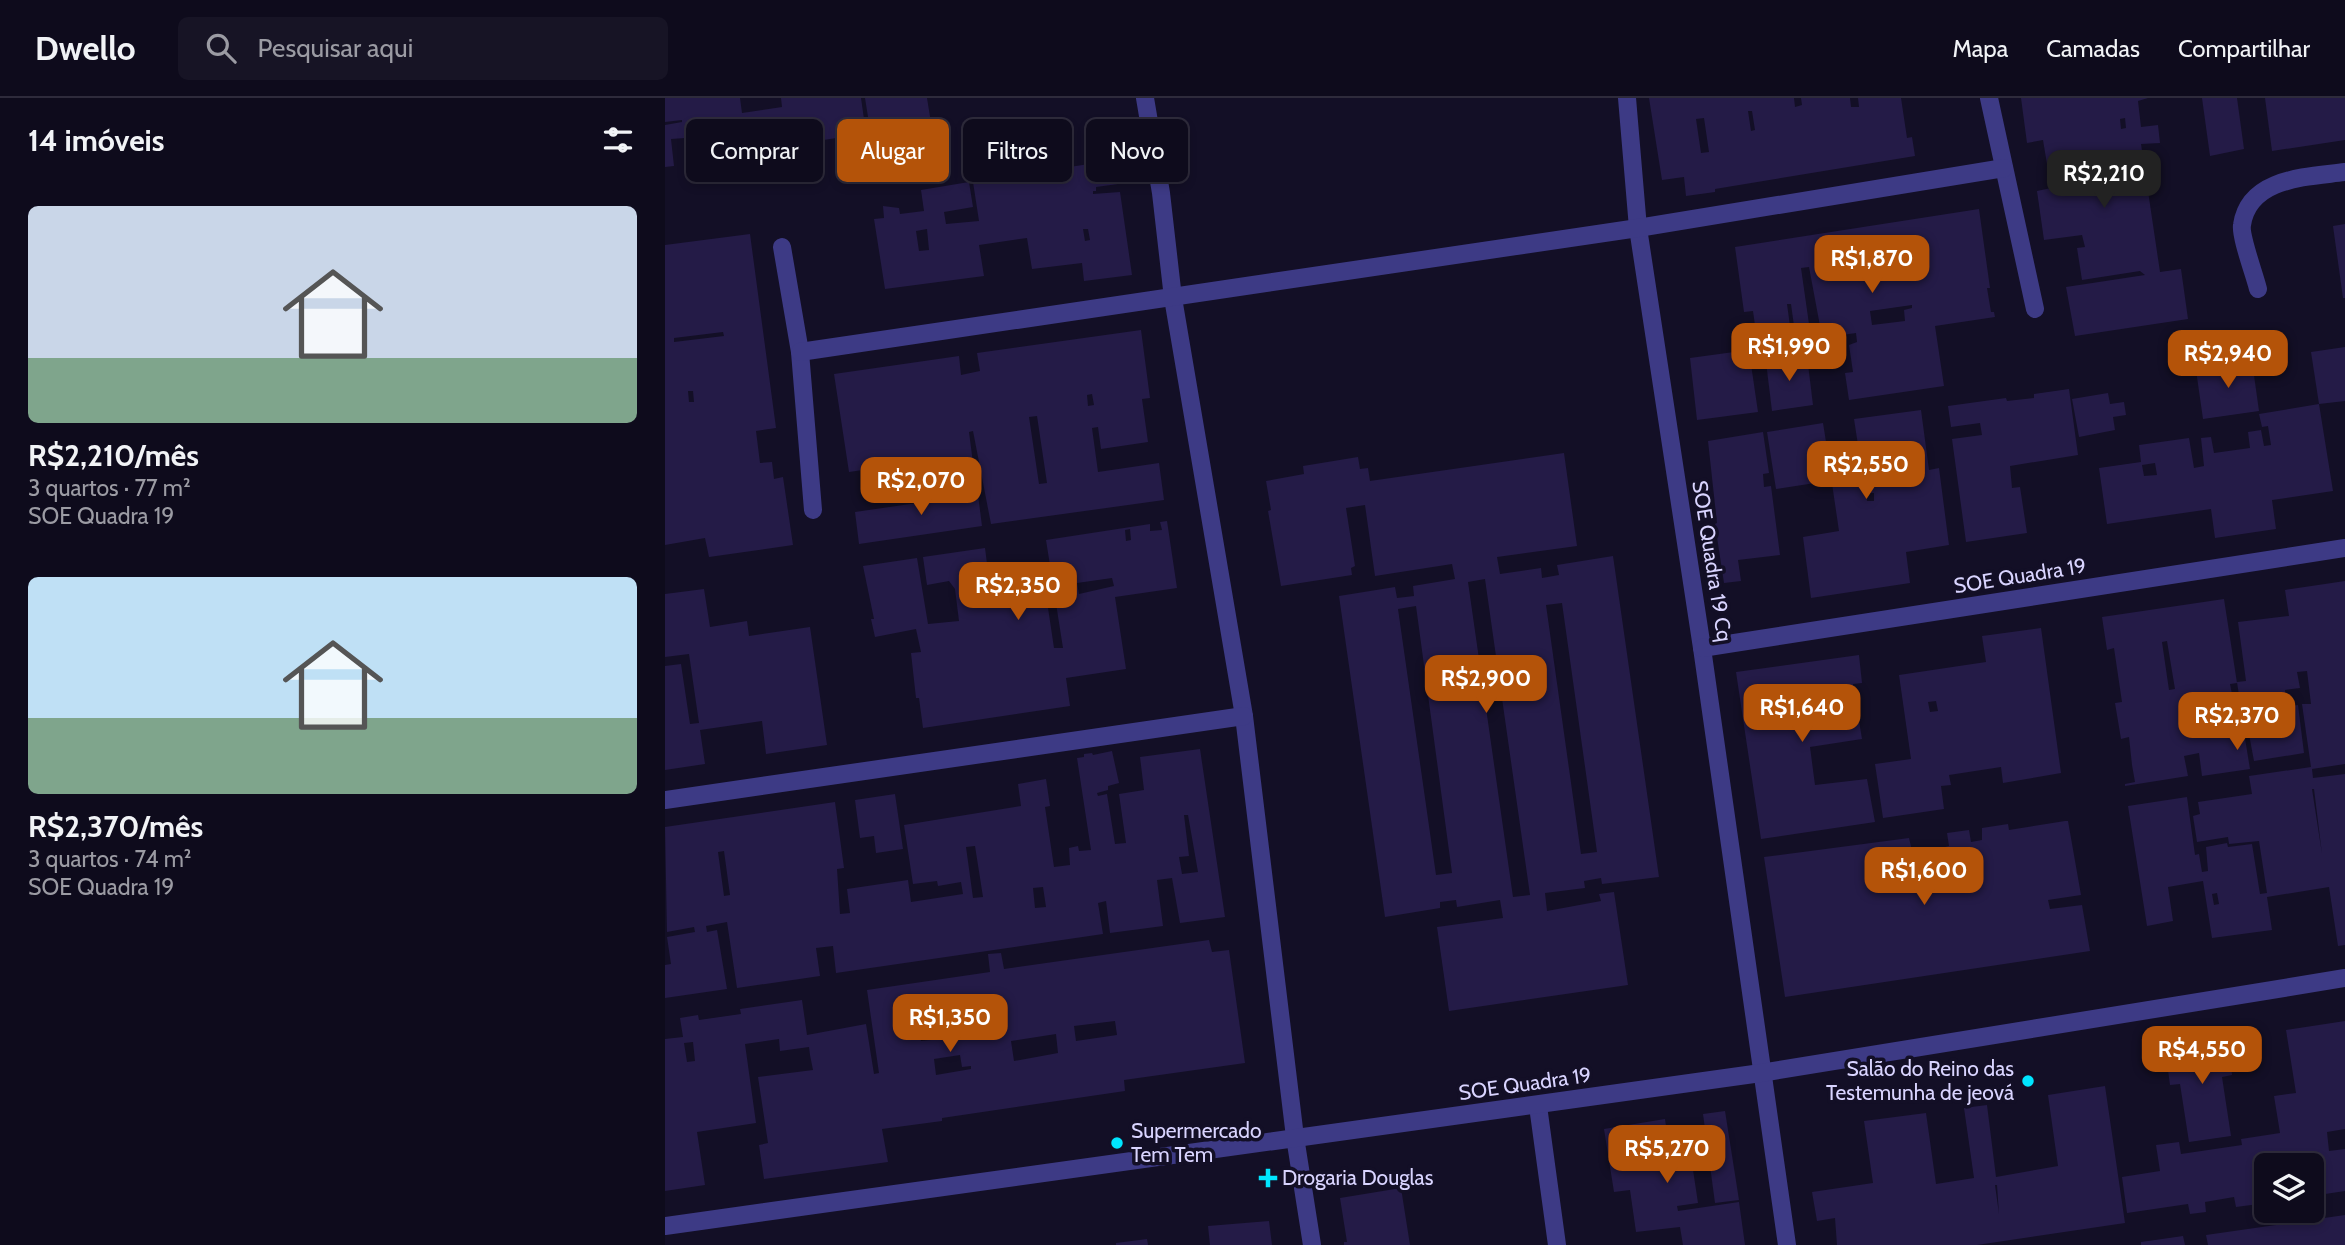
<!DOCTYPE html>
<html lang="pt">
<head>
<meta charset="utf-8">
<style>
	:root { --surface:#0e0b1c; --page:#171425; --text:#f1f3f6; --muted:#9b9ba3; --line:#2e2b3b; --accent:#b45309 }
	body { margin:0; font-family:Cabin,sans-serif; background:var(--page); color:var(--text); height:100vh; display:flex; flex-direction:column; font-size:26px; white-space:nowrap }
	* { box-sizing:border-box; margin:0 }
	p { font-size:23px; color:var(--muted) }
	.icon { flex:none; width:38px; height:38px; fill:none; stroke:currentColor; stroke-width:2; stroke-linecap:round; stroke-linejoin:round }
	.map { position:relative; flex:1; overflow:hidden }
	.panel { display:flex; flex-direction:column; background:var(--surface); width:665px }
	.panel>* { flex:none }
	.banner { position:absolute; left:21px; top:21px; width:665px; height:63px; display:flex; gap:14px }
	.fabs { position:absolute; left:1589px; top:1055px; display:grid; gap:14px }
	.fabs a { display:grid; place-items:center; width:70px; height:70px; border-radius:10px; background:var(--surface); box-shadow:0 4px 10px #0003,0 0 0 2px var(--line); font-size:35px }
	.price { position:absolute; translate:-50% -60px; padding:0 16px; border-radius:14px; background:var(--accent); color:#fff; font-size:23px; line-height:46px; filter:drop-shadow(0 2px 4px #0008) }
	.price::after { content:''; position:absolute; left:50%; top:42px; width:21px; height:16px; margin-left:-10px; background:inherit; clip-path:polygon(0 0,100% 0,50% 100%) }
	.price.selected { background:#222; color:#fff }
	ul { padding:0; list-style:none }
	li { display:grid; align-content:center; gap:14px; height:371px; padding:0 28px }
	li span { display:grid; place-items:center; height:217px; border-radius:10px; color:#555 }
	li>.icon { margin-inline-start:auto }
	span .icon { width:126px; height:126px; fill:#fffc; stroke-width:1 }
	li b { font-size:30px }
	h2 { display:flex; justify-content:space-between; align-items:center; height:84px; padding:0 28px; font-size:30px }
	.pill { padding:0 24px; border-radius:10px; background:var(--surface); box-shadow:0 4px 10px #0003,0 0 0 2px var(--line); font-size:24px; line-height:63px }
	.pill.selected { background:var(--accent); color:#fff }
	header { display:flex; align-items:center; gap:42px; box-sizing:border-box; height:98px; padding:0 35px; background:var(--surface); border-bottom:2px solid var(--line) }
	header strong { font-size:33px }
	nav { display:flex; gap:38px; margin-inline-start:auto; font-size:24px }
	.search { width:490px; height:63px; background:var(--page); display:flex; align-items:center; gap:18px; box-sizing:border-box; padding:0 24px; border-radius:10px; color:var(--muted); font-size:26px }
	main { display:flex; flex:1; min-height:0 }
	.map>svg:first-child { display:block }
	.building { fill:#241b47; fill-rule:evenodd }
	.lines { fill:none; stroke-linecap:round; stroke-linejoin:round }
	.minor { stroke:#3d3a85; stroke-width:18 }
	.poi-dot { fill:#00e5ff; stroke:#130f26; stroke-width:2.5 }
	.labels { text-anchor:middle; stroke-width:7; stroke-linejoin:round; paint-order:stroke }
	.street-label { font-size:21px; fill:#d9d4ff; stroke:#130f26 }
	.poi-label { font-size:21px; fill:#d9d4ff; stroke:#130f26; text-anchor:start }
</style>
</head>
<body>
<header>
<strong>Dwello</strong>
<div class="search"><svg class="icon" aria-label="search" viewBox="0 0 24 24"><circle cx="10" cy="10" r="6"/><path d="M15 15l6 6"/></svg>Pesquisar aqui</div>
<nav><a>Mapa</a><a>Camadas</a><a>Compartilhar</a></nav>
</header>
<main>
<section class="panel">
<h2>14 imóveis<svg class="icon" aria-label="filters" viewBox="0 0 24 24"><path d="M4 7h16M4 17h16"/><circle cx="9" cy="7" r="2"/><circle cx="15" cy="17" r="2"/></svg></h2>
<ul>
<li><span style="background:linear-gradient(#c9d6e8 70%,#7fa58c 0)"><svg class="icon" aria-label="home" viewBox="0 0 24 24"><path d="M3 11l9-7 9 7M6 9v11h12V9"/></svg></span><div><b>R$2,210/mês</b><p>3 quartos · 77 m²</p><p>SOE Quadra 19</p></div></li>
<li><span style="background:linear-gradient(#bfe0f5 65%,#7fa58c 0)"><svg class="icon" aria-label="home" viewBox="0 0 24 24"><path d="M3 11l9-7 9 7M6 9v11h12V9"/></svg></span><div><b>R$2,370/mês</b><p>3 quartos · 74 m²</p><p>SOE Quadra 19</p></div></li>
</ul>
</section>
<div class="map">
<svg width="1680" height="1147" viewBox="0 0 1680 1147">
	<rect width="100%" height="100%" fill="#130f26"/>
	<g class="building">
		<path d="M 0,0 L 75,0 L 77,15 L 117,9 L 116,0 L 196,0 L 200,28 L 184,30 L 185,38 L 145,44 L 150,72 L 120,76 L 119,71 L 86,76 L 87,81 L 51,86 L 47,58 L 51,57 L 48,36 L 35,38 L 35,41 L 21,50 L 20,40 L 6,41 L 9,68 L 0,69 L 0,27 L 17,24 L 17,22 L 0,24 Z"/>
		<path d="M 200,0 L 262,0 L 268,37 L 263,38 L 265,54 L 210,63 Z"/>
		<path d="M 984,0 L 1129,0 L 1130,9 L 1137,7 L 1136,0 L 1185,0 L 1186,9 L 1194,9 L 1193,0 L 1236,0 L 1242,40 L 1247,39 L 1250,58 L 1050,91 L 1050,94 L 1021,98 L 1019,79 L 997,82 ZM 1083,13 L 1087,13 L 1090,32 L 1086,33 ZM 1039,20 L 1044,54 L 1036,55 L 1031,21 Z"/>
		<path d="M 1356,0 L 1483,0 L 1473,3 L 1476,29 L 1493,27 L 1495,45 L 1476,46 L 1495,174 L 1516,171 L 1523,221 L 1410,238 L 1401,189 L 1480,177 L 1475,173 L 1417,182 L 1412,150 L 1420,149 L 1417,137 L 1379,142 L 1372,93 L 1386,90 L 1378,42 L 1362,45 ZM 1460,20 L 1461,30 L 1456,31 L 1455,21 Z"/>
		<path d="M 1537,0 L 1572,0 L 1579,51 L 1545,58 Z"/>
		<path d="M 1600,0 L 1680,0 L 1680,42 L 1607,53 Z"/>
		<path d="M 450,62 L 453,86 L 431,89 L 431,93 L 428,93 L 428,96 L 455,94 L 467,177 L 419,183 L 417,165 L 367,171 L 362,140 L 314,147 L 319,178 L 220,191 L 209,121 L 219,120 L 218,108 L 234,110 L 235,116 L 259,113 L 256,92 L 304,84 L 308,109 L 279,114 L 281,126 L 314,123 L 308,84 ZM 262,131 L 264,152 L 254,153 L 251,133 ZM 418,131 L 423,131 L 425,142 L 420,143 Z"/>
		<path d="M 1314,111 L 1325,190 L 1322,190 L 1326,214 L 1329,214 L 1330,219 L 1270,228 L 1279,288 L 1184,302 L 1180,275 L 1188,274 L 1184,247 L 1192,244 L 1191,235 L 1157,240 L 1156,236 L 1153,236 L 1151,228 L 1155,228 L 1144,169 L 1136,170 L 1148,254 L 1142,254 L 1141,249 L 1094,256 L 1088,213 L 1079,214 L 1070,149 ZM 1122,206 L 1126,206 L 1129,228 L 1125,228 ZM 1247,207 L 1247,210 L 1239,212 L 1240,223 L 1207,227 L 1205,213 Z"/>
		<path d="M 1680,126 L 1680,200 L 1678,200 L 1668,128 Z"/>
		<path d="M 85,136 L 111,330 L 91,333 L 95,365 L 107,364 L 109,381 L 118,379 L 128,447 L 44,459 L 40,440 L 0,447 L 0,147 ZM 58,234 L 59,238 L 9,244 L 9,240 ZM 23,293 L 28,293 L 29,304 L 24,304 Z"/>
		<path d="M 476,232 L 485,300 L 477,301 L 483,344 L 436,351 L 433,329 L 427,330 L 433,374 L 494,365 L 499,402 L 326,426 L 308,333 L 304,334 L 308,365 L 271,371 L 274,388 L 250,392 L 246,365 L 184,374 L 169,276 L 294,258 L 296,277 L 315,273 L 312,255 ZM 427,296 L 429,307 L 423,308 L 422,297 ZM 372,318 L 382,385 L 374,386 L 364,319 Z"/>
		<path d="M 1082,239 L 1093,314 L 1032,322 L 1025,260 L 1069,254 L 1067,242 Z"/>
		<path d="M 1680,249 L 1680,303 L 1654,306 L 1646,254 Z"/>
		<path d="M 1142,258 L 1148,307 L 1107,313 L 1101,264 Z"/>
		<path d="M 1587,263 L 1594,313 L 1538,321 L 1531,272 Z"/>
		<path d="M 1404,291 L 1413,357 L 1345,368 L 1347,390 L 1355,389 L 1362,435 L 1301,444 L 1287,341 L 1317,337 L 1315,325 L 1286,329 L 1283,308 L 1341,300 L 1342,303 L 1369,300 L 1369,296 Z"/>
		<path d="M 1443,295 L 1445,306 L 1459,304 L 1461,317 L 1448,319 L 1450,332 L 1414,339 L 1407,301 Z"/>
		<path d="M 1654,306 L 1668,393 L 1607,402 L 1611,431 L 1550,440 L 1546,411 L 1442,426 L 1434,370 L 1476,364 L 1474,347 L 1524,340 L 1529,370 L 1539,368 L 1536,340 L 1546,339 L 1549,355 L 1585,350 L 1583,334 L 1596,332 L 1599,348 L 1606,347 L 1603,328 L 1597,329 L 1594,316 ZM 1490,365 L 1492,377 L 1479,378 L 1477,367 Z"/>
		<path d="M 1256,312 L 1264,372 L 1274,370 L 1284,447 L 1241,454 L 1245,485 L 1146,500 L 1138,439 L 1174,433 L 1165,372 L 1162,373 L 1163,383 L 1111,391 L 1102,334 L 1158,325 L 1162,350 L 1178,347 L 1180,353 L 1186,352 L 1189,369 L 1204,368 L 1201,346 L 1193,347 L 1189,321 ZM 1238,374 L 1240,377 L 1258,375 L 1259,378 L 1230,381 L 1229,376 ZM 1201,395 L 1209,395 L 1209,403 L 1202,403 Z"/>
		<path d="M 1098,334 L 1104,375 L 1098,376 L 1099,389 L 1106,388 L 1115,457 L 1073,462 L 1076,483 L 1059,485 L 1050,426 L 1052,425 L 1043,343 Z"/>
		<path d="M 899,355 L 912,448 L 832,459 L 835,476 L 876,470 L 877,480 L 894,477 L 892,467 L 948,458 L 994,779 L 937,786 L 936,780 L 919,783 L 920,790 L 880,795 L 882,813 L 936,803 L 934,796 L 949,794 L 963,887 L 784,913 L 772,829 L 838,820 L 835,802 L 792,809 L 791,802 L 775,804 L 775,810 L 720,819 L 674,498 L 730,489 L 732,500 L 749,498 L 748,488 L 790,481 L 787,466 L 710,478 L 700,407 L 681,410 L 690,468 L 686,470 L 687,477 L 616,488 L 603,413 L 606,412 L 601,383 L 639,376 L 638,368 L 693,359 L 695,371 L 703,370 L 705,383 ZM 820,481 L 865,797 L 848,799 L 803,484 ZM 897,505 L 932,754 L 916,756 L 881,507 ZM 751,508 L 787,775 L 771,777 L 733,511 Z"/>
		<path d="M 312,389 L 317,428 L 194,446 L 190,414 L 252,405 L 250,399 Z"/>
		<path d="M 502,423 L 512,490 L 450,499 L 461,571 L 401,580 L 405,608 L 258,630 L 254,600 L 251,600 L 246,555 L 256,554 L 251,531 L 210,539 L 206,521 L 209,521 L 198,468 L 252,460 L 263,526 L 294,523 L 290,491 L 284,483 L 262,487 L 258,459 L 320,450 L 324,481 L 347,478 L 349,487 L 379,483 L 389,550 L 398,550 L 381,442 L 485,426 L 485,433 L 497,432 L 495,424 ZM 465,431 L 466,442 L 461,443 L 460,432 ZM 447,480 L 449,488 L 414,496 L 412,485 Z"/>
		<path d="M 1680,483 L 1680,666 L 1647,671 L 1648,680 L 1680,676 L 1680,847 L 1673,848 L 1664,789 L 1602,799 L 1607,832 L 1547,840 L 1538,783 L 1503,789 L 1508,823 L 1482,828 L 1463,708 L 1522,699 L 1530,757 L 1534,756 L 1537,774 L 1543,773 L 1541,749 L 1562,745 L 1563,749 L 1587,746 L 1595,796 L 1602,795 L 1594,743 L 1564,746 L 1563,739 L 1532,744 L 1528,718 L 1535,716 L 1533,704 L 1587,696 L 1584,678 L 1646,669 L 1637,606 L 1646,606 L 1642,573 L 1632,574 L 1635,590 L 1620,592 L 1621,601 L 1589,605 L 1590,613 L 1633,607 L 1639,655 L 1589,663 L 1580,615 L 1576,616 L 1585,671 L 1537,678 L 1534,655 L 1519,658 L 1523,678 L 1460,688 L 1460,686 L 1470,684 L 1467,667 L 1464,639 L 1456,641 L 1450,605 L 1457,604 L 1449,550 L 1442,552 L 1437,519 L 1559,501 L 1572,585 L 1565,586 L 1570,611 L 1576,611 L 1572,584 L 1581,583 L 1573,524 L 1624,518 L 1620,492 ZM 1502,543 L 1510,591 L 1504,592 L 1497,544 ZM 1647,691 L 1649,691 L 1657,756 ZM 1552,795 L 1554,806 L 1549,807 L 1547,796 Z"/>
		<path d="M 39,491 L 45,529 L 82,523 L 84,538 L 145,529 L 162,647 L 101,656 L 97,623 L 35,632 L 40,666 L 0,672 L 0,568 L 16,566 L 25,626 L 34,625 L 24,556 L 0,559 L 0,496 Z"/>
		<path d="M 1376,530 L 1396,675 L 1338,685 L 1336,669 L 1284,677 L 1286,687 L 1276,688 L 1279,711 L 1218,720 L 1210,666 L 1246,661 L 1234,577 L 1321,564 L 1317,538 ZM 1271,603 L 1273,613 L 1265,614 L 1263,604 Z"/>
		<path d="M 1194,557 L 1197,585 L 1188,586 L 1197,641 L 1145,649 L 1150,687 L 1202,681 L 1210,724 L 1096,741 L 1071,574 Z"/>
		<path d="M 535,651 L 560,819 L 515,825 L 507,780 L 492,782 L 498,828 L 445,835 L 441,803 L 433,805 L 438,836 L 171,875 L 168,848 L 151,850 L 155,878 L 72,890 L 62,824 L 41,828 L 42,834 L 52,832 L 62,891 L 0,900 L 0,867 L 6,866 L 2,839 L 30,834 L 29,829 L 2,834 L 0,729 L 170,704 L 179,770 L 172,771 L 175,816 L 185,815 L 182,791 L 243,782 L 246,804 L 298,796 L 296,784 L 273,788 L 272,783 L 248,786 L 239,727 L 356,708 L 353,686 L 381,681 L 385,708 L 380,709 L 389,769 L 405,767 L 404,750 L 413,748 L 414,753 L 426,752 L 412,660 L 419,659 L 419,656 L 427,655 L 428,657 L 447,653 L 454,685 L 443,688 L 443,692 L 432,695 L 433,698 L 442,696 L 450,746 L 461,745 L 454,696 L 479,692 L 475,659 ZM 519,717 L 523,717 L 533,774 L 517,776 L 514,759 L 524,758 ZM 310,748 L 318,799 L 308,800 L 301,749 ZM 59,753 L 65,797 L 59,798 L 53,754 ZM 378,789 L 381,809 L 370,810 L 368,790 Z"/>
		<path d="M 230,696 L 238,751 L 211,755 L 209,738 L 195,740 L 190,702 Z"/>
		<path d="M 1400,723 L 1403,723 L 1416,797 L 1383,802 L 1385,811 L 1417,807 L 1425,853 L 1120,899 L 1099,759 L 1244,740 L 1248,757 L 1284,748 L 1282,735 L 1304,732 L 1306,744 L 1317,742 L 1317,730 L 1343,726 L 1344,732 Z"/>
		<path d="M 544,842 L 547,854 L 564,852 L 580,965 L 459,982 L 460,993 L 277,1020 L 277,1023 L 217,1031 L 223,1064 L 99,1081 L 94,1047 L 103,1045 L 93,979 L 148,972 L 145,957 L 144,949 L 115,953 L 114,941 L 80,946 L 91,1025 L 32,1034 L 40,1087 L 0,1093 L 0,941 L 18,939 L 15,920 L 33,917 L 34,922 L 76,916 L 75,911 L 137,902 L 142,937 L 201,926 L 209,976 L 214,975 L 202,892 L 325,874 L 323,856 L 336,855 L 339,871 ZM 450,923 L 452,937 L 411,943 L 409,928 ZM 264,924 L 266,942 L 256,943 L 253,926 ZM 391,936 L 393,955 L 349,963 L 346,943 ZM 28,944 L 30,963 L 22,964 L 19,945 ZM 295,957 L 297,969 L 306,968 L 306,971 L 271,977 L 269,961 Z"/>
		<path d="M 1680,923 L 1680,1031 L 1662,1034 L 1664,1053 L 1680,1051 L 1680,1093 L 1647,1098 L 1647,1068 L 1601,1068 L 1601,1105 L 1571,1109 L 1569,1099 L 1540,1104 L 1541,1114 L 1525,1116 L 1523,1106 L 1462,1115 L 1457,1079 L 1495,1073 L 1491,1047 L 1514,1044 L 1516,1056 L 1577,1047 L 1576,1041 L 1615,1035 L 1609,998 L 1631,995 L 1621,932 Z"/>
		<path d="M 1563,940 L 1567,977 L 1557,979 L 1566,1038 L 1524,1044 L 1515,986 L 1505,987 L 1500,950 Z"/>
		<path d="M 1440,988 L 1460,1125 L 1312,1147 L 1172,1147 L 1170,1120 L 1152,1123 L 1147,1094 L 1208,1085 L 1199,1023 L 1261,1015 L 1271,1086 L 1309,1080 L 1299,1010 L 1322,1007 L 1331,1079 L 1393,1068 L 1383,997 ZM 1330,1087 L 1332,1087 L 1334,1116 Z"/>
		<path d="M 1060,1013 L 1074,1102 L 1050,1105 L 1038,1016 Z"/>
		<path d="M 1000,1021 L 1002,1035 L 1022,1032 L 1033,1105 L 1012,1108 L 1013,1113 L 1074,1104 L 1080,1147 L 1018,1147 L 1015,1129 L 971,1134 L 965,1092 L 949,1094 L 939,1031 Z"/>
		<path d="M 736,1090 L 745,1147 L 679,1147 L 679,1144 L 682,1144 L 675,1100 Z"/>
		<path d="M 1680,1117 L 1680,1147 L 1543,1147 L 1541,1137 Z"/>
		<path d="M 604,1123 L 607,1147 L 545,1147 L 543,1128 Z"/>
		<path d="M 1518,1138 L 1520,1147 L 1476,1147 L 1476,1144 Z"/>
		<path d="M 482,1141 L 483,1147 L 451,1147 L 451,1145 Z"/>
	</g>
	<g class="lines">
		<g class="minor">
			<path d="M 480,0 L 496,95 L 508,200 L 579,618 L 630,1039 L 647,1147"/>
			<path d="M 962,0 L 973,130 L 1037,550 L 1122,1147"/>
			<path d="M 1324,0 L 1370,211"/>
			<path d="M 117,149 L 135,254 L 148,412"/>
			<path d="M 1593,191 C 1590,178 1575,138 1577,127 C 1584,79 1643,79 1680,74"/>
			<path d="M 135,254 L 973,130 L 1339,70"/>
			<path d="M 1037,550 L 1680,450"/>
			<path d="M 0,702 L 579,618"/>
			<path d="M 873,1008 L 892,1147"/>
			<path d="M 0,1128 L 1096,975 L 1680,880"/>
		</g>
	</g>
	<g class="poi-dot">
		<circle cx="1363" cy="983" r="7"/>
		<circle cx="452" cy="1045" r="7"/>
		<path d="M599.5 1069.5h7v7h7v7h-7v7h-7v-7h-7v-7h7z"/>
	</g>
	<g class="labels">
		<g class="street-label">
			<text transform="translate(1047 463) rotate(81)" y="7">SOE Quadra 19 Cq</text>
			<text transform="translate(1355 478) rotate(-9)" y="7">SOE Quadra 19</text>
			<text transform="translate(860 986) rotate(-8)" y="7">SOE Quadra 19</text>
		</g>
		<g class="poi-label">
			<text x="1349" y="978" text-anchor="end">Salão do Reino das<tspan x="1349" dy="24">Testemunha de jeová</tspan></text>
			<text x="466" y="1040">Supermercado<tspan x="466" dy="24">Tem Tem</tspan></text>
			<text x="617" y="1087">Drogaria Douglas</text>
		</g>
	</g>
</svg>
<div class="fabs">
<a><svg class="icon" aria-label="layers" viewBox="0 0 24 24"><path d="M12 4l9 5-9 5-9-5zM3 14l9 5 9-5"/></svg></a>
</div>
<b class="price selected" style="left:1439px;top:112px">R$2,210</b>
<b class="price" style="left:1207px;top:197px">R$1,870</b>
<b class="price" style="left:1124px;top:285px">R$1,990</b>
<b class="price" style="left:1563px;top:292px">R$2,940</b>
<b class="price" style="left:1201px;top:403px">R$2,550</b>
<b class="price" style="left:256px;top:419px">R$2,070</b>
<b class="price" style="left:353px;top:524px">R$2,350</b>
<b class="price" style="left:821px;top:617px">R$2,900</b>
<b class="price" style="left:1137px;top:646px">R$1,640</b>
<b class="price" style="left:1572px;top:654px">R$2,370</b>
<b class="price" style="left:1259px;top:809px">R$1,600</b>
<b class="price" style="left:285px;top:956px">R$1,350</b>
<b class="price" style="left:1537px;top:988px">R$4,550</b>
<b class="price" style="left:1002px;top:1087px">R$5,270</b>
<div class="banner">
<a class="pill">Comprar</a>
<a class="pill selected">Alugar</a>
<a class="pill">Filtros</a>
<a class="pill">Novo</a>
</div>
</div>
</main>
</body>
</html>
